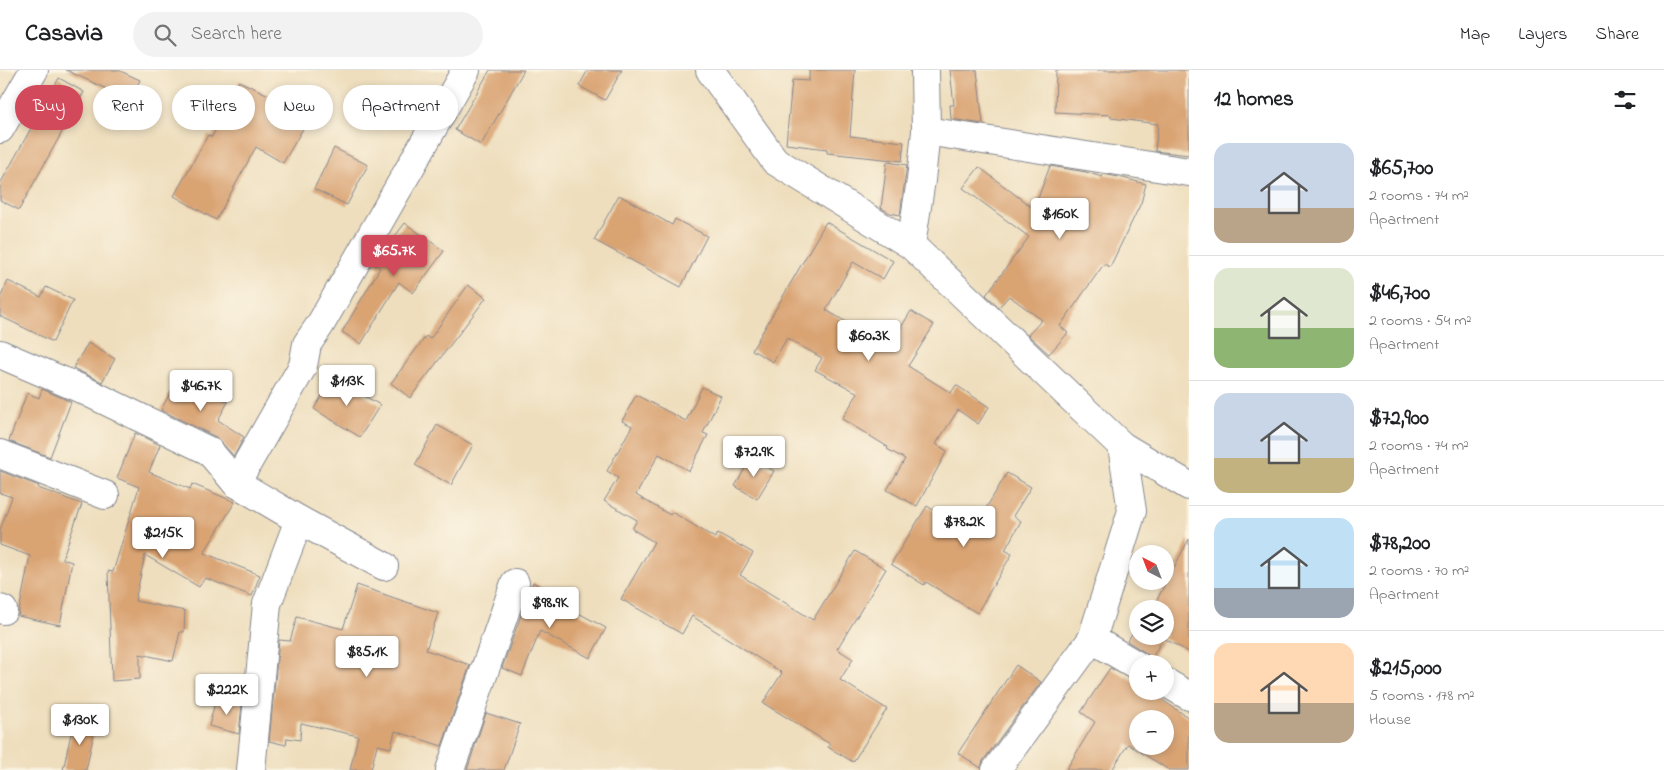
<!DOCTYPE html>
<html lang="en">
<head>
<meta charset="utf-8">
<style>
	:root { --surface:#fff; --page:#f2f2f2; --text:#202124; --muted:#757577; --line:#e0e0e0; --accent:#d1495b }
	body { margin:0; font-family:"Indie Flower",sans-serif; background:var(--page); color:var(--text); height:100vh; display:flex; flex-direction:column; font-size:19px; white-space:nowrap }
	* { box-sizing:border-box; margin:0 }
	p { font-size:16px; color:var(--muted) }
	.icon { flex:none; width:28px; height:28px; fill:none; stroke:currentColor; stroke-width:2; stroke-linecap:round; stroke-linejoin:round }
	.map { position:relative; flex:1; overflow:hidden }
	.panel { display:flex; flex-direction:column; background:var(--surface); width:475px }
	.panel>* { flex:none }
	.banner { position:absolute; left:15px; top:15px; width:475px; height:45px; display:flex; gap:10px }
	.needle { width:32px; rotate:318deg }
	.controls { position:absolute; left:1129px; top:475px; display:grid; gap:10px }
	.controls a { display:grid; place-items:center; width:45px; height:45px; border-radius:50%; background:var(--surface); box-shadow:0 2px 8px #0003; font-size:25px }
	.price { position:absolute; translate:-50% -42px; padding:0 11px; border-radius:5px; background:#fff; color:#222; font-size:16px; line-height:32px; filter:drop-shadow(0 1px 2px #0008) }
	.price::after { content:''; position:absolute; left:50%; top:30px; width:15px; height:11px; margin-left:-8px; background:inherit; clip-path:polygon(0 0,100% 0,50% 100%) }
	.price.active { background:var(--accent); color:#fff }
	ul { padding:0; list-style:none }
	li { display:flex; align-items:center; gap:15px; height:125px; padding:0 25px }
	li+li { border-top:1px solid var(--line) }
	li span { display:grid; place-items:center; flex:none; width:140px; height:100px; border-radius:15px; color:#555 }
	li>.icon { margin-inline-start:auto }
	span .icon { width:60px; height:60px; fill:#fffc; stroke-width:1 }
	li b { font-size:21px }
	h2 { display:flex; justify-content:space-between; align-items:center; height:60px; padding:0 25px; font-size:21px }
	.chip { padding:0 18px; border-radius:22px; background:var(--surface); box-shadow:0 2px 8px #0003; font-size:18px; line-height:45px }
	.chip.active { background:var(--accent); color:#fff }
	header { display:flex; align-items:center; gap:30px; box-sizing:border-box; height:70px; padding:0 25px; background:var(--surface); border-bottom:1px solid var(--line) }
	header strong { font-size:24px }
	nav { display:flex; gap:28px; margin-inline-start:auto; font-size:18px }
	.search { width:350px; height:45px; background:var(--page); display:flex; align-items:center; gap:12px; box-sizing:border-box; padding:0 18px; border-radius:28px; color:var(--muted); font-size:19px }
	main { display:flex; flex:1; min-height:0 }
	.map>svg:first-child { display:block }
	.building { fill:#d9a372; fill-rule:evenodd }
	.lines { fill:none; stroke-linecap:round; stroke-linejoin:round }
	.minor-casing { stroke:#84868e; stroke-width:30 }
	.minor { stroke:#fff; stroke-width:28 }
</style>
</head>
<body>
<header>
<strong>Casavia</strong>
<div class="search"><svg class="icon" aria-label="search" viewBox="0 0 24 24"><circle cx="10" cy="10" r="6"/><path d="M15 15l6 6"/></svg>Search here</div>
<nav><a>Map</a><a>Layers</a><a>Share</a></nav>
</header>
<main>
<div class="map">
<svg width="1189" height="700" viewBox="0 0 1189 700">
	<rect width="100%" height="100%" fill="#fcf5e5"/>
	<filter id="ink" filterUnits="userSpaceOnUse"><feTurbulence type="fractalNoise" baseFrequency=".02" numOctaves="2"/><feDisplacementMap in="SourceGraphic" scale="10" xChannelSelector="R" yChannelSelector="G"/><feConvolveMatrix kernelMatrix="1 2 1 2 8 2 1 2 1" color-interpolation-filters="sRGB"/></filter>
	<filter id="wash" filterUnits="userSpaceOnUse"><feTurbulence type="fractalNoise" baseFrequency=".0096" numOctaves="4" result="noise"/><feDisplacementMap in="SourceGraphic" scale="20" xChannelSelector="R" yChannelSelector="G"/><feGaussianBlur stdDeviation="1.12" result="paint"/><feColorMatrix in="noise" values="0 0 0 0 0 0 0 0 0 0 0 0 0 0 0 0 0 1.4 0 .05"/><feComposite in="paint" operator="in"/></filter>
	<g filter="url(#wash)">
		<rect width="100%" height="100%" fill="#eedebd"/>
		<g id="blocks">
			<g class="building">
				<path d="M 66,0 L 118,0 L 140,10 L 130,30 Z"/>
				<path d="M 490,0 L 524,0 L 481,75 L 455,60 Z"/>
				<path d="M 588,0 L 622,0 L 605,30 L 579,16 Z"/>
				<path d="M 809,0 L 855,0 L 850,66 L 904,72 L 902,91 L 827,83 L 827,79 L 786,74 L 792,10 L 809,11 Z"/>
				<path d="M 950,0 L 977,0 L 983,54 L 951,49 L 950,35 L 954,35 Z"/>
				<path d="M 1056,0 L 1189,0 L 1189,85 L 1155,81 L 1158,54 L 1111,48 L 1111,45 L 1055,42 Z"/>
				<path d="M 59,8 L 84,22 L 19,140 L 0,130 L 0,114 Z"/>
				<path d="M 239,11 L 277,29 L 276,32 L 308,50 L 283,93 L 256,77 L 216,150 L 174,126 L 208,65 L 212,67 Z"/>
				<path d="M 334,78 L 368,95 L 347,135 L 314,119 Z"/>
				<path d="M 887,92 L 907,95 L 900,145 L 890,143 L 881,138 Z"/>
				<path d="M 1050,96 L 1086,102 L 1102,107 L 1103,104 L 1123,108 L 1146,114 L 1141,133 L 1110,197 L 1104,194 L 1060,256 L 1068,263 L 1049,284 L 1028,265 L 1042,250 L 1009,226 L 999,237 L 986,225 L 1029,167 L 963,118 L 979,97 L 1034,139 Z"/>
				<path d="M 619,125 L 672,155 L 675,149 L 707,166 L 681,217 L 594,170 Z"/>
				<path d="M 826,152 L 893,191 L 883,209 L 853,192 L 826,240 L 889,277 L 911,241 L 934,255 L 908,296 L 951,323 L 956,315 L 989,337 L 978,354 L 958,340 L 936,374 L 947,381 L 917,436 L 887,420 L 905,389 L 887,379 L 888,377 L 842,349 L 858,323 L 815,300 L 822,288 L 787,268 L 773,292 L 752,280 Z"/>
				<path d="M 405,153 L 444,181 L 413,223 L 399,212 L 361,274 L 342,262 L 380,198 L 374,194 Z"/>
				<path d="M 8,211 L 41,227 L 46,217 L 73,230 L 53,272 L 0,246 L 0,228 Z"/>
				<path d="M 468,215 L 486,228 L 410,328 L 391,313 L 426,266 L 430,269 Z"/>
				<path d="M 88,273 L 115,289 L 102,312 L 73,298 Z"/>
				<path d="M 179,306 L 228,332 L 218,350 L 244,367 L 234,386 L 216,367 L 161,340 Z"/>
				<path d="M 333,307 L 380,335 L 360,367 L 314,339 Z"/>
				<path d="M 702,317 L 721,326 L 703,363 L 708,365 L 689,401 L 659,384 L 636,425 L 670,445 L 672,442 L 715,468 L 718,463 L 753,483 L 740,505 L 813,550 L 855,481 L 886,499 L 837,579 L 853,589 L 840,610 L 887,639 L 853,692 L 828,677 L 830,674 L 763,633 L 782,603 L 692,546 L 682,564 L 621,529 L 654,472 L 632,459 L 637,450 L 604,431 L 618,408 L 607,401 L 632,356 L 622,351 L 636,325 L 686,351 Z"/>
				<path d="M 42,319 L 71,332 L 50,387 L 9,371 L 27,323 L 39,328 Z"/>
				<path d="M 437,355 L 473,375 L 451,415 L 415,395 Z"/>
				<path d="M 135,363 L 160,375 L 149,402 L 190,419 L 192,414 L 235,432 L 204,483 L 260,505 L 252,526 L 205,508 L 199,517 L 145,485 L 135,531 L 185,541 L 184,562 L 180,562 L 173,591 L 140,584 L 140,609 L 112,611 L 108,501 L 113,502 L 139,417 L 117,408 Z"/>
				<path d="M 751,388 L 774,401 L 757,429 L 735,416 Z"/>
				<path d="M 0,401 L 39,416 L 38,418 L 82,434 L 62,489 L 72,492 L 60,555 L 18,546 L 30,486 L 0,475 L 0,460 L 12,427 L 0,423 Z"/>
				<path d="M 1007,403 L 1031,417 L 1013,446 L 1021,451 L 1005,480 L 1012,484 L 977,543 L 926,512 L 924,515 L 891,494 L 927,436 L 964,460 L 966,456 L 973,460 Z"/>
				<path d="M 1189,469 L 1189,582 L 1163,568 L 1152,588 L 1146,583 L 1127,571 L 1138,556 L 1138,567 L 1165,566 L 1165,539 L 1152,539 Z"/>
				<path d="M 533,512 L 572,536 L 571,539 L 606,558 L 590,588 L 540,561 L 522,606 L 502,598 Z"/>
				<path d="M 357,515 L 438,543 L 426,580 L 470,595 L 442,676 L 395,661 L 391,678 L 377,675 L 371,700 L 350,700 L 358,666 L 301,653 L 300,670 L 287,668 L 286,675 L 269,671 L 279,570 L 290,571 L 297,547 L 343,559 Z"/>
				<path d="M 1016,595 L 1041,612 L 983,691 L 981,698 L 958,683 Z"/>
				<path d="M 1110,598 L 1130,609 L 1138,612 L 1138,621 L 1149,621 L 1189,648 L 1189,700 L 1169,700 L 1128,674 L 1112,700 L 1066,700 L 1095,652 L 1081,642 ZM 1138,649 L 1165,649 L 1165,676 L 1138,676 Z"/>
				<path d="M 216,628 L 242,634 L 239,664 L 209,656 Z"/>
				<path d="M 486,643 L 520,654 L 504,700 L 467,700 Z"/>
				<path d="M 74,650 L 96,654 L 86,700 L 63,700 Z"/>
			</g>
		</g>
	</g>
	<g filter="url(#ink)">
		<use href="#blocks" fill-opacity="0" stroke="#84868e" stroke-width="1"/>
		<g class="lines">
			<g class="minor-casing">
				<g id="minor">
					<path d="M 710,0 L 775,91 L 911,175"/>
					<path d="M 925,0 L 926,61 L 921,110 L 911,175 L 1122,376 L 1132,441 L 1092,569 L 996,700"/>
					<path d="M 0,59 L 34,0"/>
					<path d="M 926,61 L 1189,102"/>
					<path d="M 0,284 L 79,318 L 209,381 L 236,413 L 299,450 L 384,496"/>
					<path d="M 1122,376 L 1189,416"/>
					<path d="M 0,384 L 105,425"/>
					<path d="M 236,413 L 303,296 L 307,274 L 320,255 L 466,0"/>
					<path d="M 0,539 L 3,540"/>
					<path d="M 1092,569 L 1138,596"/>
					<path d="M 1165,612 L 1189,626"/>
					<path d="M 251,700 L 267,534 L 299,450"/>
					<path d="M 450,700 L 515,513"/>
				</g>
			</g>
			<use href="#minor" class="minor"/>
		</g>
	</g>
</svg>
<div class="controls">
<a><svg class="needle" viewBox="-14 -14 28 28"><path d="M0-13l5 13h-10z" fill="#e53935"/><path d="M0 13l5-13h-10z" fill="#757577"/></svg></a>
<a><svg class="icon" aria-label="layers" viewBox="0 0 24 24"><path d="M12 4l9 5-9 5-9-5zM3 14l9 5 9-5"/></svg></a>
<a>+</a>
<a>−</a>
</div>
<b class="price" style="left:1060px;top:170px">$160K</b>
<b class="price active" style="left:394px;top:207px">$65.7K</b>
<b class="price" style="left:869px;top:292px">$60.3K</b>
<b class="price" style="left:347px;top:337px">$113K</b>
<b class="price" style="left:201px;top:342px">$46.7K</b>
<b class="price" style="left:754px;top:408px">$72.9K</b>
<b class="price" style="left:964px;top:478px">$78.2K</b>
<b class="price" style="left:163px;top:489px">$215K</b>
<b class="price" style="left:550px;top:559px">$98.9K</b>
<b class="price" style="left:367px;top:608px">$85.1K</b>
<b class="price" style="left:227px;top:646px">$222K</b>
<b class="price" style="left:80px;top:676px">$130K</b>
<div class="banner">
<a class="chip active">Buy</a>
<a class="chip">Rent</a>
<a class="chip">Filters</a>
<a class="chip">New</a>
<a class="chip">Apartment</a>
</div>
</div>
<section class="panel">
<h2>12 homes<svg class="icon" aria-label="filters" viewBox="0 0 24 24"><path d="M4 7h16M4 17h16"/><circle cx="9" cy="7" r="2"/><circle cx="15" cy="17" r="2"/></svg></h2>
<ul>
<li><span style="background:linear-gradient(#c9d6e8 65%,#b9a48a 0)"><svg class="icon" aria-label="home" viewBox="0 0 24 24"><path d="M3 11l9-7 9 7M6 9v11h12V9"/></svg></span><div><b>$65,700</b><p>2 rooms · 74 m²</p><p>Apartment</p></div></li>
<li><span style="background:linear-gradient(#dfe7d0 60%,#8fb573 0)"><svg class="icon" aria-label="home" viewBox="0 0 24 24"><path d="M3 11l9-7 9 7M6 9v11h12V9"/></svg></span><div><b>$46,700</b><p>2 rooms · 54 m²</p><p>Apartment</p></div></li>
<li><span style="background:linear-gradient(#c9d6e8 65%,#c2b280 0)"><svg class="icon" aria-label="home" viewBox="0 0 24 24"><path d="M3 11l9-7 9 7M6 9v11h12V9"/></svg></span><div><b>$72,900</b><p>2 rooms · 74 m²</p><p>Apartment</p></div></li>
<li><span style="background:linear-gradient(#bfe0f5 70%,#9aa5b1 0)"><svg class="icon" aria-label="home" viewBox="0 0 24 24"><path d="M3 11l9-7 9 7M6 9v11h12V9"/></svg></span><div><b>$78,200</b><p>2 rooms · 70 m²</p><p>Apartment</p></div></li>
<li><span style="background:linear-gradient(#ffd9b3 60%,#b9a48a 0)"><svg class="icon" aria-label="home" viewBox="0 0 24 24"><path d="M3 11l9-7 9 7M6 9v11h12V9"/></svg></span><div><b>$215,000</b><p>5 rooms · 178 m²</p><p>House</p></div></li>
</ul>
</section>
</main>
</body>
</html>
